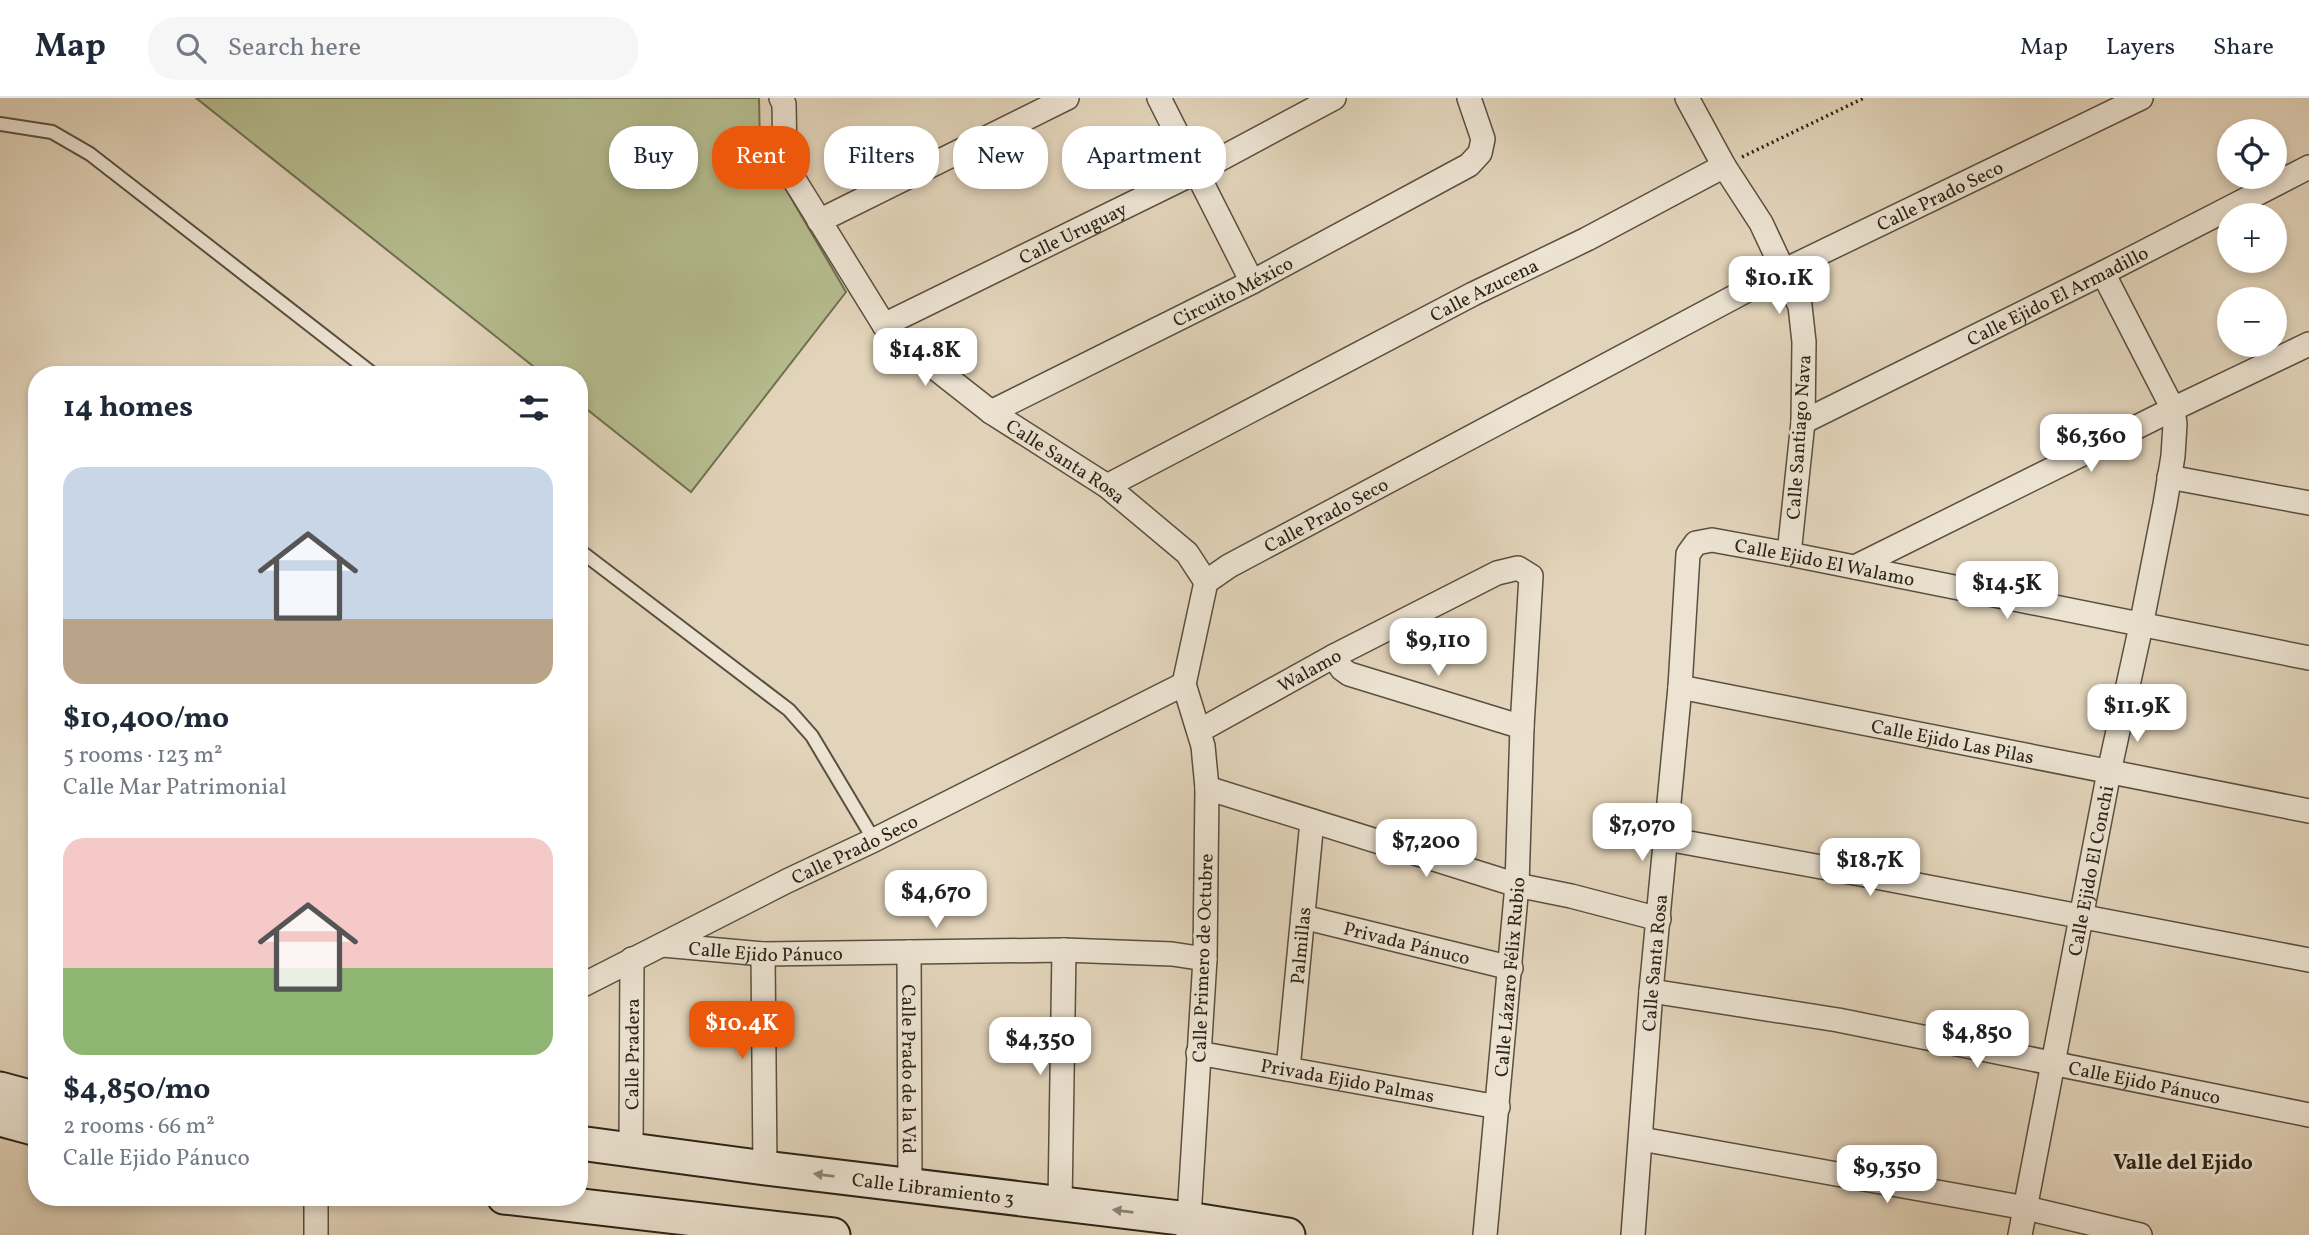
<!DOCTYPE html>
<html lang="en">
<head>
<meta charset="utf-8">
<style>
	:root { --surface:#fff; --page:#f6f6f7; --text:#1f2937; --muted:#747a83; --line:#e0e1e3; --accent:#ea580c }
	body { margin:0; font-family:Vollkorn,serif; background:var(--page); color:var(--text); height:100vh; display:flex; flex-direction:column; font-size:26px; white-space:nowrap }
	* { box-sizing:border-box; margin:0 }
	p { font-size:23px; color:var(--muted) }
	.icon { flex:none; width:38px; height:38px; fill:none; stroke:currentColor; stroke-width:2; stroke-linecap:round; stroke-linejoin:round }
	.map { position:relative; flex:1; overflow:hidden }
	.sheet { position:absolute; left:28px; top:268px; width:560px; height:840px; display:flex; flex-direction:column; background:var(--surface); border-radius:28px; box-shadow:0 4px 10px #0003 }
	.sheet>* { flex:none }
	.hud { position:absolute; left:609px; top:28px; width:665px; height:63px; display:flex; gap:14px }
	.fabs { position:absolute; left:2217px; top:21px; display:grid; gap:14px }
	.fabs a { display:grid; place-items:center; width:70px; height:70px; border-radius:50%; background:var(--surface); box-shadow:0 4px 10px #0003; font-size:35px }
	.price { position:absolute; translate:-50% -60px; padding:0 16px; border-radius:14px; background:#fff; color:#222; font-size:23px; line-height:46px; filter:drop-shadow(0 2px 4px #0008) }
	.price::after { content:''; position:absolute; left:50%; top:42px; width:21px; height:16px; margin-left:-10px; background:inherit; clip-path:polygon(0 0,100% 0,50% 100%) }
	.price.on { background:var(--accent); color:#fff }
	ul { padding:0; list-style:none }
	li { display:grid; align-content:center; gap:14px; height:371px; padding:0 35px }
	li span { display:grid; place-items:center; height:217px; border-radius:21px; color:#555 }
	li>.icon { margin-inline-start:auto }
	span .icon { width:126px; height:126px; fill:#fffc; stroke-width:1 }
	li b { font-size:30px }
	h2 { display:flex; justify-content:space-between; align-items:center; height:84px; padding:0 35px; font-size:30px }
	.pill { padding:0 24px; border-radius:28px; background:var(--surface); box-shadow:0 4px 10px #0003; font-size:24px; line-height:63px }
	.pill.on { background:var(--accent); color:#fff }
	header { display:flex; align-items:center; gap:42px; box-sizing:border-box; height:98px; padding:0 35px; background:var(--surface); border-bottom:2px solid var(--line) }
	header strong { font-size:33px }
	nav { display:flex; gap:38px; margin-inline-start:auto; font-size:24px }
	.search { width:490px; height:63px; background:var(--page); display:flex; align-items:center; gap:18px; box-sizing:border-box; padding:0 24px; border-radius:28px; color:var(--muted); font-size:26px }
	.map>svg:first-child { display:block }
	.green { fill:#b5bc8e; stroke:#707052; stroke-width:2 }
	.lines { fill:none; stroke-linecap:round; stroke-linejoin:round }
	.lane-casing { stroke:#5a4f40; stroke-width:16 }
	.street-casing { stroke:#5a4f40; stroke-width:26 }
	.secondary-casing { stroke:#2c2317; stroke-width:37 }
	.path { stroke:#2c2317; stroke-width:3.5; stroke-dasharray:2 3.5; stroke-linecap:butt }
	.lane { stroke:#ece3d2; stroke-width:12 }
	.street { stroke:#ece3d2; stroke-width:23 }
	.secondary { stroke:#ece3d2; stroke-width:33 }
	.oneway { fill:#8c8374 }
	.labels { text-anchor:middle; stroke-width:6; stroke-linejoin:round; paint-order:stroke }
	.street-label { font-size:19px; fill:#2c2317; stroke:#ece3d2 }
	.neighbourhood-label { font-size:21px; font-weight:bold; fill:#2c2317; stroke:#ece3d2 }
</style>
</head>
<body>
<header>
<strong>Map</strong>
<div class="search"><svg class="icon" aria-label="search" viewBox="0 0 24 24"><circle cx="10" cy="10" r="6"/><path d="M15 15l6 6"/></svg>Search here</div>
<nav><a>Map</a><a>Layers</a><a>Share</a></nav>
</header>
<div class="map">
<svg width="2309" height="1137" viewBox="0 0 2309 1137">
	<rect width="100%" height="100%" fill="#e2d4ba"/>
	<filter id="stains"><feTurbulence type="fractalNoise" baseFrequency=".00286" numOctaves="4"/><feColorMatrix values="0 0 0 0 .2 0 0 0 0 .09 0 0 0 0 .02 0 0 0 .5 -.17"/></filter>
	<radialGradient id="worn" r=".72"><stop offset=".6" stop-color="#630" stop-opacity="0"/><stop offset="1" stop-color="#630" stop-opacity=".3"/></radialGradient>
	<path class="green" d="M 196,0 L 759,0 L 760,47 L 846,194 L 691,394 L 579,305 L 579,276 L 543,276 Z"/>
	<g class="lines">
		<g class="lane-casing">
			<g id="lane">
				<path d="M 0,26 L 52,34 L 90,56 L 373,276"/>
				<path d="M 579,452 L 789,612 L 812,638 L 874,742"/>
			</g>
		</g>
		<g class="street-casing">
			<g id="street">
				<path id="s1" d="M 781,0 L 784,6 L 785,62 L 795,83 L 884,227 L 897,241 L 914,256 L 930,266 L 991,314 L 1107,388 L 1187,455 L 1206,484"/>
				<path d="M 1159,0 L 1252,184"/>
				<path d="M 1687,0 L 1724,68 L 1761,125 L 1800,208 L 1804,244 L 1803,324 L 1789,456"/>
				<path d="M 819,123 L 1067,0"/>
				<path id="s2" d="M 884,227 L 1196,74 L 1334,0"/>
				<path id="s3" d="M 991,314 L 1252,184 L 1469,67 L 1480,55 L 1483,41 L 1469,0"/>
				<path id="s4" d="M 1803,324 L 2103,175 L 2309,69"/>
				<path d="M 2169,379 L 2309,405"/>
				<path id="s5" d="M 1107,388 L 1473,196 L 1587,141 L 1724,68"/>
				<path d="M 1855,469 L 2173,311 L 2309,246"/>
				<path d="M 1334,558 L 1342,571 L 1349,576 L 1522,629"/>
				<path id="s6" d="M 1184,586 L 1206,484 L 1229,468 L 1783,173 L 2141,0"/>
				<path d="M 1184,586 L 1203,648 L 1207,690 L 1205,861 L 1188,1135"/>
				<path id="s7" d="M 1680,589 L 2309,713"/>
				<path id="s8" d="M 1199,633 L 1334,558 L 1497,475 L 1518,470 L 1531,478 L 1522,629 L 1517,787 L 1485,1137"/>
				<path d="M 1207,690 L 1517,787 L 1571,798 L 1659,821"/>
				<path d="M 1667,741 L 1860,776 L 2309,862"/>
				<path id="s9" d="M 1303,819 L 1511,870"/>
				<path id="s10" d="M 663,847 L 763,856 L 1064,852 L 1172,856 L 1205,861"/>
				<path id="s11" d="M 909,854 L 910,1087"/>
				<path d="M 763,856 L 765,1070"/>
				<path id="s12" d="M 579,889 L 787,783 L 874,742 L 1184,586"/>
				<path id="s13" d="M 1651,893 L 1838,922 L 2309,1017"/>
				<path id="s14" d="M 1198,955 L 1498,1009"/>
				<path id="s15" d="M 1288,971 L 1312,723"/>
				<path d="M 1641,1041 L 2026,1110 L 2140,1137"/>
				<path id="s16" d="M 631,1052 L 632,861"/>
				<path d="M 316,1099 L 316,1137"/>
				<path d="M 1060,1106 L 1064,852"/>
				<path id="s17" d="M 1633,1137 L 1651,893 L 1680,589 L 1688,456 L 1696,445 L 1712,442 L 1789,456 L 2309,560"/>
				<path id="s18" d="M 2020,1137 L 2109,674 L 2141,528 L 2165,406 L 2173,358 L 2175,326 L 2173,311 L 2103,175"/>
			</g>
		</g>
		<g class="secondary-casing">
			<g id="secondary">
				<path d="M 0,991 L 37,1001"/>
				<path d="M 0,1021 L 37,1031"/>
				<path id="s19" d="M 579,1045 L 765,1070 L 1188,1121 L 1288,1137"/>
				<path d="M 504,1099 L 833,1137"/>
			</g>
		</g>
		<path class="path" d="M 1742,59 L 1864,0"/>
		<use href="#lane" class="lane"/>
		<use href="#street" class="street"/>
		<use href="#secondary" class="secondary"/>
	</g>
	<defs><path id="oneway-solid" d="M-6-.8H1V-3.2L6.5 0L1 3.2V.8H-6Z" transform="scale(1.75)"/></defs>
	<g class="oneway">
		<use href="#oneway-solid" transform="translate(824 1077) rotate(-173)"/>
		<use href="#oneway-solid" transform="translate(1123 1113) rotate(-173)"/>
	</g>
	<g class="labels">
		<g class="street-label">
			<text dy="7" stroke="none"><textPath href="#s6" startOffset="934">Calle Prado Seco</textPath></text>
			<text dy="7" stroke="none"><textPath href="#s2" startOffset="210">Calle Uruguay</textPath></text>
			<text dy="7" stroke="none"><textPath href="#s5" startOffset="425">Calle Azucena</textPath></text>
			<text dy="7" stroke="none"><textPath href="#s3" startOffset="270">Circuito México</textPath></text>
			<text dy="7" stroke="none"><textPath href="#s4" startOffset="284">Calle Ejido El Armadillo</textPath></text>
			<text transform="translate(1798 339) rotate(-86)" y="7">Calle Santiago Nava</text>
			<text dy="7" stroke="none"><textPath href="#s1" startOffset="483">Calle Santa Rosa</textPath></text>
			<text dy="7" stroke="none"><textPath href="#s6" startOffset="242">Calle Prado Seco</textPath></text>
			<text dy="7" stroke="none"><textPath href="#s17" startOffset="828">Calle Ejido El Walamo</textPath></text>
			<text dy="7" stroke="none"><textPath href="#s8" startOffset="126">Walamo</textPath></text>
			<text dy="7" stroke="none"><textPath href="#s7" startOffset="278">Calle Ejido Las Pilas</textPath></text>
			<text dy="7" stroke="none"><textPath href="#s12" startOffset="308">Calle Prado Seco</textPath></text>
			<text dy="7" stroke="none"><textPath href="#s18" startOffset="371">Calle Ejido El Conchi</textPath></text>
			<text dy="7" stroke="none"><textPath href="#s9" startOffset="107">Privada Pánuco</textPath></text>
			<text dy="7" stroke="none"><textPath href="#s15" startOffset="124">Palmillas</textPath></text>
			<text dy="7" stroke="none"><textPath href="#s10" startOffset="103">Calle Ejido Pánuco</textPath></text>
			<text transform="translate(1202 860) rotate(-88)" y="7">Calle Primero de Octubre</text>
			<text dy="7" stroke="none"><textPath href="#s17" startOffset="273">Calle Santa Rosa</textPath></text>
			<text transform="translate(1509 879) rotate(-85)" y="7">Calle Lázaro Félix Rubio</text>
			<text dy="7" stroke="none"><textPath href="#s16" startOffset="96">Calle Pradera</textPath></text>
			<text dy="7" stroke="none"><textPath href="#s11" startOffset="117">Calle Prado de la Vid</textPath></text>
			<text dy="7" stroke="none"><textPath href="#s14" startOffset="152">Privada Ejido Palmas</textPath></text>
			<text dy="7" stroke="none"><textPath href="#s13" startOffset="502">Calle Ejido Pánuco</textPath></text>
			<text dy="7" stroke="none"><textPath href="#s19" startOffset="357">Calle Libramiento 3</textPath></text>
		</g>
		<g class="neighbourhood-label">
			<text x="2183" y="1071">Valle del Ejido</text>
		</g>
	</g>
	<rect width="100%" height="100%" filter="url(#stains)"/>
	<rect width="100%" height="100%" fill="url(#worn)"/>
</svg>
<div class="fabs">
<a><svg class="icon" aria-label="locate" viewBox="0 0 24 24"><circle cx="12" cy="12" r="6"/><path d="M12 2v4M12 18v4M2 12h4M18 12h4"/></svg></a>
<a>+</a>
<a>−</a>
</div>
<b class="price" style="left:1779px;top:218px">$10.1K</b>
<b class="price" style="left:925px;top:290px">$14.8K</b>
<b class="price" style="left:2091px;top:376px">$6,360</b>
<b class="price" style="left:2007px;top:523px">$14.5K</b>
<b class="price" style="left:1438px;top:580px">$9,110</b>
<b class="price" style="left:2137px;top:646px">$11.9K</b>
<b class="price" style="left:1642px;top:765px">$7,070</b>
<b class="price" style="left:1426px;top:781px">$7,200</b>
<b class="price" style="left:1870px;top:800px">$18.7K</b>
<b class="price" style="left:936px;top:832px">$4,670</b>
<b class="price on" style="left:742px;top:963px">$10.4K</b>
<b class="price" style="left:1977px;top:972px">$4,850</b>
<b class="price" style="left:1040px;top:979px">$4,350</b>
<b class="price" style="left:1887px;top:1107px">$9,350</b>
<div class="hud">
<a class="pill">Buy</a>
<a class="pill on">Rent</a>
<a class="pill">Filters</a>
<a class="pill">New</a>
<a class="pill">Apartment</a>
</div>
<section class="sheet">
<h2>14 homes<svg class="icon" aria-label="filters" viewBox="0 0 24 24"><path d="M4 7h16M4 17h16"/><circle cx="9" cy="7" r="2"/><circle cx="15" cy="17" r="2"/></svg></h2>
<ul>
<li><span style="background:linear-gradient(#c9d6e8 70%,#b9a48a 0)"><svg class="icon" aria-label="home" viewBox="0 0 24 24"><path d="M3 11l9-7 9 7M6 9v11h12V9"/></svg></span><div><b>$10,400/mo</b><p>5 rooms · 123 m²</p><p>Calle Mar Patrimonial</p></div></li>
<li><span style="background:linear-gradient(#f6c9c9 60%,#8fb573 0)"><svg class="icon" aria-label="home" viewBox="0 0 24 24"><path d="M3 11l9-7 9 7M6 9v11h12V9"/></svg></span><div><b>$4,850/mo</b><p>2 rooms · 66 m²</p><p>Calle Ejido Pánuco</p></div></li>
</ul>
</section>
</div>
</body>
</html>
